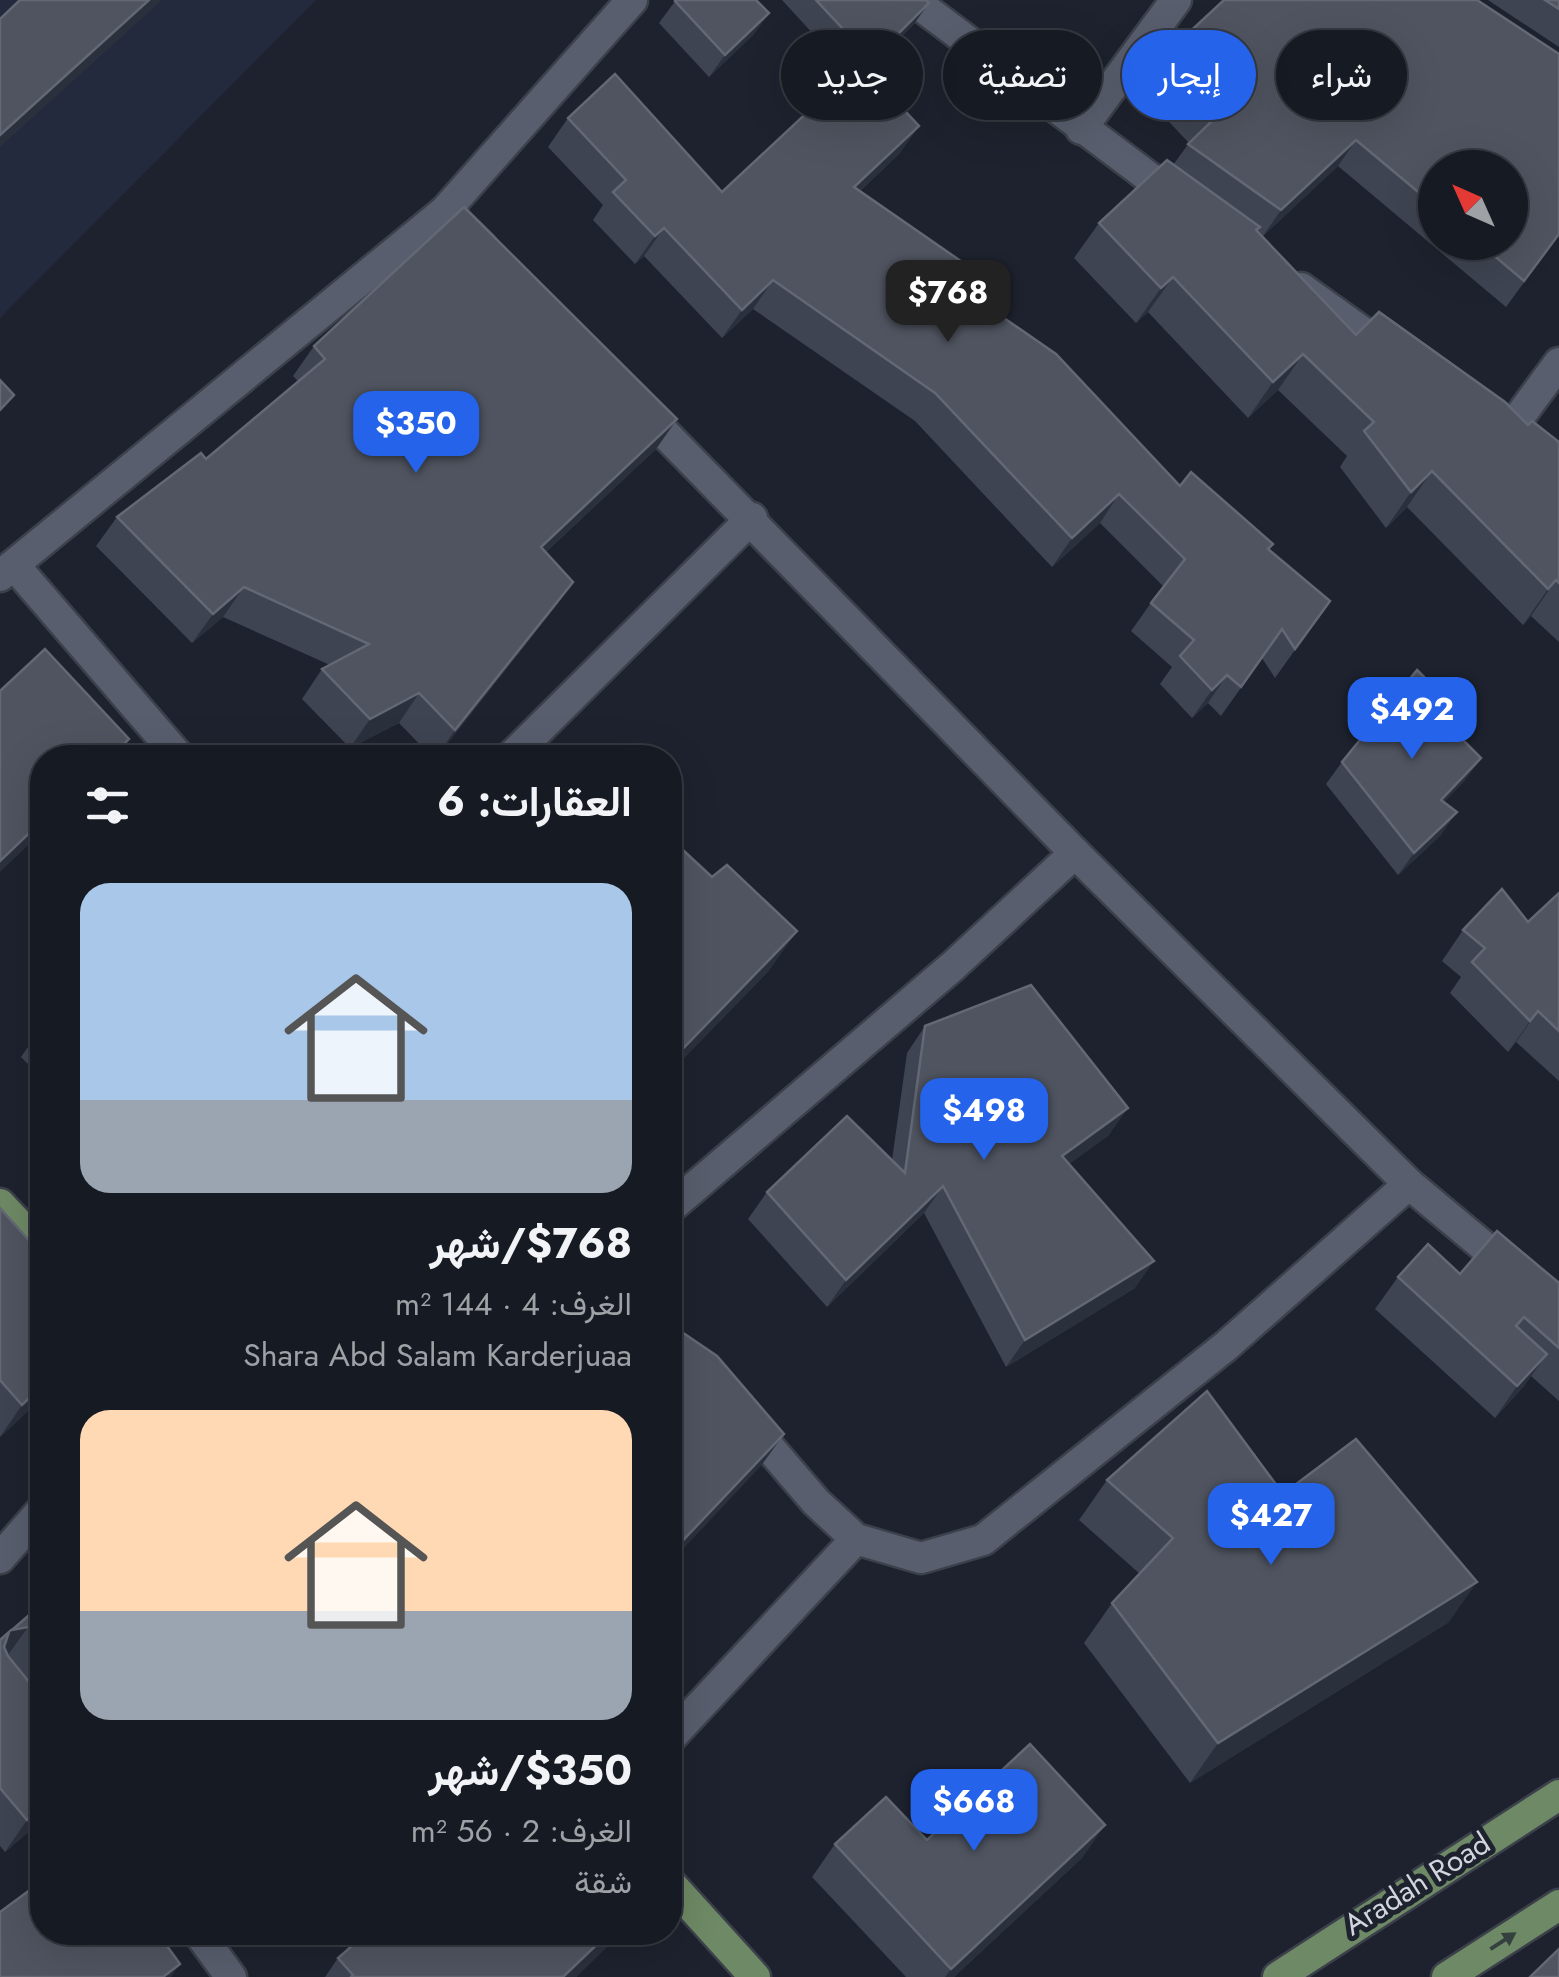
<!DOCTYPE html>
<html lang="ar">
<head>
<meta charset="utf-8">
<style>
	:root { --surface:#161a22; --page:#1f232a; --text:#f1f3f6; --muted:#9ea1a5; --line:#353840; --accent:#2563eb }
	body { margin:0; font-family:Jost,Vazirmatn,sans-serif; background:var(--page); color:var(--text); direction:rtl; height:100vh; display:flex; flex-direction:column; font-size:38px; white-space:nowrap }
	* { box-sizing:border-box; margin:0 }
	p { font-size:32px; color:var(--muted) }
	.icon { flex:none; width:55px; height:55px; fill:none; stroke:currentColor; stroke-width:2; stroke-linecap:round; stroke-linejoin:round }
	.map { position:relative; flex:1; overflow:hidden; direction:ltr }
	.sheet { position:absolute; left:30px; top:745px; width:652px; height:1200px; display:flex; flex-direction:column; background:var(--surface); border-radius:40px; box-shadow:0 10px 40px #0002,0 0 0 2px var(--line); direction:rtl }
	.sheet>* { flex:none }
	.guide { position:absolute; left:712px; top:30px; width:695px; height:90px; direction:rtl; display:flex; gap:20px }
	.needle { width:65px; rotate:315deg }
	.tools { position:absolute; left:1418px; top:150px; display:grid; gap:20px }
	.tools a { display:grid; place-items:center; width:110px; height:110px; border-radius:50%; background:var(--surface); box-shadow:0 10px 40px #0002,0 0 0 2px var(--line); font-size:50px }
	.price { position:absolute; translate:-50% -85px; padding:0 22px; border-radius:20px; background:var(--accent); color:#fff; font-size:32px; line-height:65px; filter:drop-shadow(0 2px 5px #0008) }
	.price::after { content:''; position:absolute; left:50%; top:60px; width:30px; height:22px; margin-left:-15px; background:inherit; clip-path:polygon(0 0,100% 0,50% 100%) }
	.price.current { background:#222; color:#fff }
	ul { padding:0; list-style:none }
	li { display:grid; align-content:center; gap:20px; height:530px; padding:0 50px }
	li span { display:grid; place-items:center; height:310px; border-radius:30px; color:#555 }
	li>.icon { margin-inline-start:auto }
	span .icon { width:180px; height:180px; fill:#fffc; stroke-width:1 }
	li b { font-size:42px }
	h2 { display:flex; justify-content:space-between; align-items:center; height:120px; padding:0 50px; font-size:42px }
	.tag { padding:0 35px; border-radius:45px; background:var(--surface); box-shadow:0 10px 40px #0002,0 0 0 2px var(--line); font-size:35px; line-height:90px }
	.tag.current { background:var(--accent); color:#fff }
	.map>svg:first-child { display:block }
	.built { fill:#242a3d }
	.lines { fill:none; stroke-linecap:round; stroke-linejoin:round }
	.street-casing { stroke:#3c404a; stroke-width:35 }
	.primary-casing { stroke:#3c404a; stroke-width:35 }
	.street { stroke:#585e6d; stroke-width:30 }
	.primary { stroke:#6e8965; stroke-width:30 }
	.wall { fill:#3f4452; fill-rule:evenodd }
	.shaded-wall { fill:#2b303d }
	.building { fill:#4f5460; stroke:#636874; stroke-width:2.5 }
	.oneway { fill:#35413e }
	.labels { text-anchor:middle; stroke-width:10; stroke-linejoin:round; paint-order:stroke }
	.street-label { font-size:30px; fill:#d1d5dd; stroke:#1d222e }
</style>
</head>
<body>
<div class="map">
<svg width="1559" height="1977" viewBox="0 0 1559 1977">
	<rect width="100%" height="100%" fill="#1d222e"/>
	<path class="built" d="M 0,0 L 316,0 L 0,318 Z"/>
	<g class="lines">
		<g class="street-casing">
			<g id="street">
				<path d="M 913,0 L 1178,199"/>
				<path d="M 1081,129 L 1176,0"/>
				<path d="M 445,211 L 482,247"/>
				<path d="M 1301,288 L 1393,354"/>
				<path d="M 637,405 L 1075,853 L 1409,1184 L 1559,1309"/>
				<path d="M 1506,435 L 1559,363"/>
				<path d="M 14,565 L 180,758"/>
				<path d="M 0,576 L 445,211 L 632,0"/>
				<path d="M 510,758 L 752,518"/>
				<path d="M 670,1208 L 953,966 L 1075,853"/>
				<path d="M 745,1419 L 816,1502 L 856,1539 L 921,1558 L 983,1540 L 1226,1346 L 1409,1184"/>
				<path d="M 0,1558 L 42,1510"/>
				<path d="M 670,1738 L 856,1539"/>
				<path d="M 198,1932 L 231,1977"/>
			</g>
		</g>
		<g class="primary-casing">
			<g id="primary">
				<path d="M 0,1204 L 42,1249"/>
				<path d="M 670,1883 L 755,1977"/>
				<path d="M 1278,1977 L 1559,1795"/>
				<path d="M 1447,1977 L 1559,1905"/>
			</g>
		</g>
		<use href="#street" class="street"/>
		<use href="#primary" class="primary"/>
	</g>
	<g class="wall">
		<path d="M 676,0 L 769,13 L 753,35 L 709,77 L 659,23 Z"/>
		<path d="M 782,0 L 926,0 L 914,24 L 867,71 L 919,126 L 899,154 L 860,191 L 965,291 L 1180,486 L 1273,544 L 1269,550 L 1330,601 L 1275,678 L 1262,658 L 1221,716 L 1208,703 L 1192,718 L 1160,684 L 1172,667 L 1131,631 L 1163,586 L 1100,523 L 1052,567 L 915,421 L 753,309 L 722,338 L 644,256 L 635,264 L 593,220 L 603,205 L 548,147 L 568,118 L 722,192 L 849,73 Z"/>
		<path d="M 1224,0 L 1559,235 L 1506,307 L 1338,166 L 1263,236 L 1356,335 L 1559,442 L 1559,642 L 1531,616 L 1523,625 L 1407,507 L 1386,528 L 1340,467 L 1347,456 L 1278,390 L 1248,418 L 1148,312 L 1136,323 L 1074,258 L 1099,223 L 1173,165 L 1189,143 L 1138,89 L 1156,63 ZM 1435,168 L 1510,242 L 1435,242 Z"/>
		<path d="M 1488,0 L 1559,0 L 1559,47 Z"/>
		<path d="M 314,346 L 677,419 L 656,449 L 546,552 L 573,582 L 552,611 L 436,758 L 433,758 L 399,723 L 350,748 L 302,699 L 322,669 L 330,665 L 223,617 L 192,643 L 96,546 L 117,517 L 206,459 L 298,381 L 293,376 Z"/>
		<path d="M 1454,707 L 1444,721 L 1481,758 L 1465,780 L 1444,802 L 1441,835 L 1398,875 L 1326,784 L 1342,762 Z"/>
		<path d="M 1559,893 L 1559,1081 L 1516,1042 L 1508,1052 L 1450,993 L 1461,977 L 1442,961 L 1463,930 L 1528,922 Z"/>
		<path d="M 925,1026 L 1109,1135 L 1069,1164 L 1135,1288 L 1006,1367 L 924,1213 L 827,1307 L 748,1219 L 767,1192 L 892,1160 L 907,1053 Z"/>
		<path d="M 42,1027 L 42,1078 L 21,1057 Z"/>
		<path d="M 0,1208 L 42,1255 L 42,1398 L 0,1437 Z"/>
		<path d="M 1460,1274 L 1559,1283 L 1559,1401 L 1531,1376 L 1524,1386 L 1495,1418 L 1375,1309 L 1398,1277 Z"/>
		<path d="M 1107,1480 L 1283,1494 L 1449,1622 L 1190,1783 L 1084,1643 L 1112,1603 L 1140,1574 L 1079,1520 Z"/>
		<path d="M 42,1616 L 42,1820 L 5,1852 L 0,1846 L 0,1640 Z"/>
		<path d="M 927,1840 L 1083,1857 L 954,1977 L 906,1977 L 812,1877 L 835,1844 Z"/>
		<path d="M 622,1932 L 576,1977 L 325,1977 L 338,1958 Z"/>
	</g>
	<g class="shaded-wall">
		<path d="M 149,0 L 162,0 L 0,147 L 0,135 Z"/>
		<path d="M 929,3 L 914,24 L 857,82 L 872,60 Z"/>
		<path d="M 769,13 L 753,35 L 709,77 L 725,55 Z"/>
		<path d="M 919,126 L 899,154 L 834,215 L 854,187 Z"/>
		<path d="M 1356,140 L 1338,166 L 1263,236 L 1281,210 Z"/>
		<path d="M 664,228 L 644,256 L 635,264 L 655,236 Z"/>
		<path d="M 1173,277 L 1148,312 L 1136,323 L 1161,288 Z"/>
		<path d="M 773,280 L 753,309 L 722,338 L 742,310 Z"/>
		<path d="M 1303,354 L 1278,390 L 1248,418 L 1273,382 Z"/>
		<path d="M 677,419 L 656,449 L 520,576 L 541,547 Z"/>
		<path d="M 1432,471 L 1407,507 L 1386,528 L 1411,492 Z"/>
		<path d="M 1119,494 L 1100,523 L 1052,567 L 1072,538 Z"/>
		<path d="M 1556,580 L 1531,616 L 1523,625 L 1548,589 Z"/>
		<path d="M 573,582 L 552,611 L 436,758 L 455,730 Z"/>
		<path d="M 244,587 L 223,617 L 192,643 L 213,614 Z"/>
		<path d="M 1227,675 L 1208,703 L 1192,718 L 1212,690 Z"/>
		<path d="M 419,693 L 399,723 L 350,748 L 370,719 Z"/>
		<path d="M 129,739 L 117,758 L 110,758 Z"/>
		<path d="M 1481,758 L 1465,780 L 1425,822 L 1441,800 Z"/>
		<path d="M 1457,812 L 1441,835 L 1398,875 L 1414,853 Z"/>
		<path d="M 42,821 L 42,832 L 0,872 L 0,861 Z"/>
		<path d="M 797,931 L 769,971 L 670,1073 L 670,1062 Z"/>
		<path d="M 1538,1011 L 1516,1042 L 1508,1052 L 1530,1021 Z"/>
		<path d="M 1128,1108 L 1109,1135 L 1043,1183 L 1062,1156 Z"/>
		<path d="M 943,1186 L 924,1213 L 827,1307 L 846,1280 Z"/>
		<path d="M 1154,1261 L 1135,1288 L 1006,1367 L 1025,1340 Z"/>
		<path d="M 1547,1354 L 1524,1386 L 1495,1418 L 1517,1386 Z"/>
		<path d="M 42,1386 L 42,1398 L 0,1437 L 22,1405 Z"/>
		<path d="M 784,1434 L 761,1466 L 670,1563 L 670,1554 Z"/>
		<path d="M 1477,1582 L 1449,1622 L 1190,1783 L 1218,1743 Z"/>
		<path d="M 28,1627 L 5,1659 L 0,1647 L 12,1630 Z"/>
		<path d="M 42,1807 L 42,1820 L 5,1852 L 27,1820 Z"/>
		<path d="M 1105,1825 L 1083,1857 L 954,1977 L 945,1977 L 951,1969 Z"/>
		<path d="M 610,1932 L 622,1932 L 576,1977 L 563,1977 Z"/>
		<path d="M 180,1964 L 171,1977 L 163,1977 Z"/>
	</g>
	<g class="building">
		<path d="M 20,0 L 149,0 L 0,135 L 0,19 Z"/>
		<path d="M 676,0 L 756,0 L 769,13 L 725,55 L 675,1 Z"/>
		<path d="M 816,0 L 926,0 L 929,3 L 872,60 Z"/>
		<path d="M 1224,0 L 1477,0 L 1559,54 L 1559,234 L 1524,281 L 1478,242 L 1510,242 L 1510,168 L 1435,168 L 1435,206 L 1356,140 L 1281,210 L 1188,144 L 1211,122 L 1156,63 Z"/>
		<path d="M 1545,0 L 1559,0 L 1559,9 Z"/>
		<path d="M 860,63 L 919,126 L 854,187 L 978,273 L 965,291 L 1056,354 L 1180,486 L 1191,472 L 1273,544 L 1268,549 L 1330,601 L 1295,649 L 1282,629 L 1241,687 L 1227,675 L 1212,690 L 1180,656 L 1194,640 L 1151,603 L 1185,559 L 1119,494 L 1072,538 L 935,393 L 773,280 L 742,310 L 664,228 L 655,236 L 613,192 L 626,180 L 568,118 L 615,74 L 722,192 Z"/>
		<path d="M 1167,160 L 1260,227 L 1256,230 L 1356,335 L 1379,312 L 1505,402 L 1528,425 L 1532,421 L 1559,442 L 1559,583 L 1556,580 L 1548,589 L 1432,471 L 1411,492 L 1364,431 L 1374,422 L 1303,354 L 1273,382 L 1173,277 L 1161,288 L 1099,223 Z"/>
		<path d="M 464,207 L 677,419 L 541,547 L 573,582 L 455,730 L 419,693 L 370,719 L 322,669 L 369,644 L 244,587 L 213,614 L 117,517 L 201,453 L 206,459 L 325,359 L 314,346 Z"/>
		<path d="M 0,380 L 14,395 L 0,410 Z"/>
		<path d="M 45,649 L 129,739 L 110,758 L 42,758 L 42,821 L 0,861 L 0,691 Z"/>
		<path d="M 1417,670 L 1454,707 L 1441,718 L 1481,758 L 1441,800 L 1457,812 L 1414,853 L 1342,762 Z"/>
		<path d="M 670,838 L 712,877 L 727,865 L 797,931 L 670,1062 Z"/>
		<path d="M 1502,889 L 1528,922 L 1559,893 L 1559,1031 L 1538,1011 L 1530,1021 L 1472,962 L 1485,948 L 1463,930 Z"/>
		<path d="M 1031,985 L 1128,1108 L 1062,1156 L 1154,1261 L 1025,1340 L 943,1186 L 846,1280 L 767,1192 L 847,1116 L 905,1173 L 925,1026 Z"/>
		<path d="M 0,1208 L 42,1255 L 42,1316 L 39,1319 L 42,1323 L 42,1386 L 22,1405 L 0,1380 Z"/>
		<path d="M 1497,1231 L 1559,1283 L 1559,1348 L 1524,1317 L 1516,1326 L 1547,1354 L 1517,1386 L 1398,1277 L 1428,1244 L 1460,1274 Z"/>
		<path d="M 676,1328 L 717,1356 L 784,1434 L 670,1554 L 670,1334 Z"/>
		<path d="M 1207,1391 L 1283,1494 L 1356,1439 L 1477,1582 L 1218,1743 L 1112,1603 L 1173,1538 L 1107,1480 Z"/>
		<path d="M 36,1609 L 42,1616 L 42,1640 L 36,1632 L 28,1627 L 12,1630 Z"/>
		<path d="M 9,1632 L 4,1647 L 8,1656 L 42,1698 L 42,1807 L 27,1820 L 0,1788 L 0,1640 Z"/>
		<path d="M 1030,1744 L 1105,1825 L 951,1969 L 835,1844 L 886,1797 L 927,1840 Z"/>
		<path d="M 42,1881 L 42,1932 L 157,1932 L 180,1964 L 163,1977 L 0,1977 L 0,1912 Z"/>
		<path d="M 368,1932 L 610,1932 L 563,1977 L 351,1977 L 353,1975 L 338,1958 Z"/>
		<path d="M 1559,1949 L 1559,1977 L 1530,1977 Z"/>
	</g>
	<defs><path id="oneway-solid" d="M-6-.8H1V-3.2L6.5 0L1 3.2V.8H-6Z" transform="scale(2.5)"/></defs>
	<use class="oneway" href="#oneway-solid" transform="translate(1503 1941) rotate(-33)"/>
	<g class="labels">
		<g class="street-label">
			<text transform="translate(1417 1884) rotate(-32)" y="10">Aradah Road</text>
		</g>
	</g>
</svg>
<div class="tools">
<a><svg class="needle" viewBox="-14 -14 28 28"><path d="M0-13l5 13h-10z" fill="#e53935"/><path d="M0 13l5-13h-10z" fill="#9ea1a5"/></svg></a>
</div>
<b class="price current" style="left:948px;top:345px">$768</b>
<b class="price" style="left:416px;top:476px">$350</b>
<b class="price" style="left:1412px;top:762px">$492</b>
<b class="price" style="left:984px;top:1163px">$498</b>
<b class="price" style="left:1271px;top:1568px">$427</b>
<b class="price" style="left:974px;top:1854px">$668</b>
<div class="guide">
<a class="tag">شراء</a>
<a class="tag current">إيجار</a>
<a class="tag">تصفية</a>
<a class="tag">جديد</a>
</div>
<section class="sheet">
<h2>العقارات: 6<svg class="icon" aria-label="filters" viewBox="0 0 24 24"><path d="M4 7h16M4 17h16"/><circle cx="9" cy="7" r="2"/><circle cx="15" cy="17" r="2"/></svg></h2>
<ul>
<li><span style="background:linear-gradient(#a9c7e8 70%,#9aa5b1 0)"><svg class="icon" aria-label="home" viewBox="0 0 24 24"><path d="M3 11l9-7 9 7M6 9v11h12V9"/></svg></span><div><b>$768/شهر</b><p>الغرف: 4 · 144 m²</p><p>Shara Abd Salam Karderjuaa</p></div></li>
<li><span style="background:linear-gradient(#ffd9b3 65%,#9aa5b1 0)"><svg class="icon" aria-label="home" viewBox="0 0 24 24"><path d="M3 11l9-7 9 7M6 9v11h12V9"/></svg></span><div><b>$350/شهر</b><p>الغرف: 2 · 56 m²</p><p>شقة</p></div></li>
</ul>
</section>
</div>
</body>
</html>
